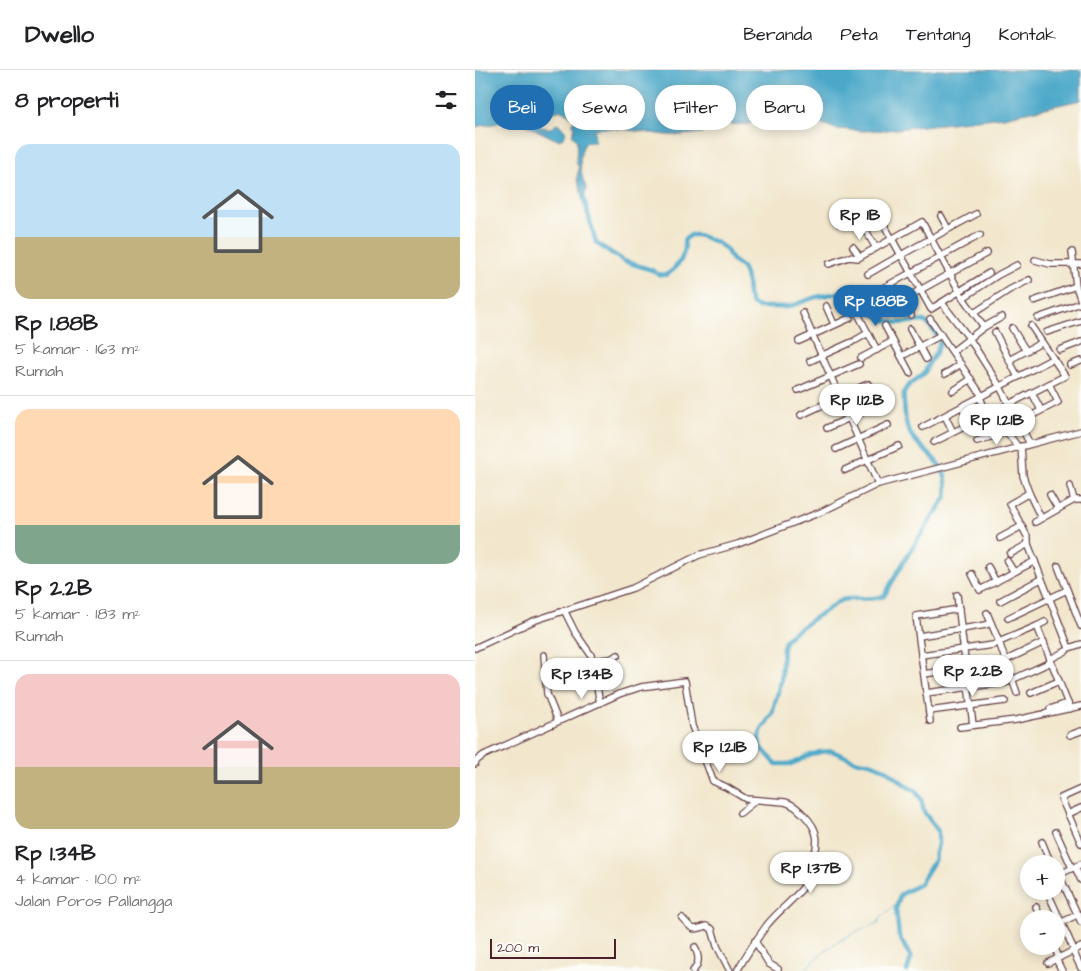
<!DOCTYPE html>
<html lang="id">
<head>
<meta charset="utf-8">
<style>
	:root { --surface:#fff; --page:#f6f6f6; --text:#202124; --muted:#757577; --line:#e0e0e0; --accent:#1f6fb2 }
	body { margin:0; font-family:"Architects Daughter",sans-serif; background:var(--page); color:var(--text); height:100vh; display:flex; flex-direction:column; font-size:19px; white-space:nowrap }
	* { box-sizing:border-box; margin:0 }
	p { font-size:16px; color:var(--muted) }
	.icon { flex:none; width:28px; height:28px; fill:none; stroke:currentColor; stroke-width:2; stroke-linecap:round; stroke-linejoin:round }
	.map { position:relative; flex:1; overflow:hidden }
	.sheet { display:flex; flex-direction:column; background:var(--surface); width:475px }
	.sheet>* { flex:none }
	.guide { position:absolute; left:15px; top:15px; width:475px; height:45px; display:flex; gap:10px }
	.buttons { position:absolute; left:545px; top:785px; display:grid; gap:10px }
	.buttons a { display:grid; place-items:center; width:45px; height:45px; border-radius:50%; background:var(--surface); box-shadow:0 2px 12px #0003; font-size:25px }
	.scale { position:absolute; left:15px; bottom:12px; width:126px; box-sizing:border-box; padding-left:5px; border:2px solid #4a1f2b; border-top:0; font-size:14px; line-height:18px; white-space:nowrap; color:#4a1f2b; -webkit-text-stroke:4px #fdfcf7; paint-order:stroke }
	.price { position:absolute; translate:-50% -42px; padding:0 11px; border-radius:18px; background:#fff; color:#222; font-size:16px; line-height:32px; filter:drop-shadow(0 1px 2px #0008) }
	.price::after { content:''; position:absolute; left:50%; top:30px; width:15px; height:11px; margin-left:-8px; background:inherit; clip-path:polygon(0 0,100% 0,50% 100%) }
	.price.active { background:var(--accent); color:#fff }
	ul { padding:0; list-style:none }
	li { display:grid; align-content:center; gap:10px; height:265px; padding:0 15px }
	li+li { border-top:1px solid var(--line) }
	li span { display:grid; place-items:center; height:155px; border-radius:15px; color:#555 }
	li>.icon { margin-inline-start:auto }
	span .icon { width:90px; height:90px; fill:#fffc; stroke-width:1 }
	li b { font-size:21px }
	h2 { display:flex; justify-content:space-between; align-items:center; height:60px; padding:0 15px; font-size:21px }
	.chip { padding:0 18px; border-radius:22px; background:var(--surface); box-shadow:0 2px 12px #0003; font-size:18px; line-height:45px }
	.chip.active { background:var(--accent); color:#fff }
	header { display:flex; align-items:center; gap:30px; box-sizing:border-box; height:70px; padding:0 25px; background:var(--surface); border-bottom:1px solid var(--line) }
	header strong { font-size:24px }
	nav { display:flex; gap:28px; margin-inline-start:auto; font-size:18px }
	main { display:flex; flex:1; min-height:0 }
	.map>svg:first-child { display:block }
	.water { fill:#4ba8c9; stroke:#4a647a }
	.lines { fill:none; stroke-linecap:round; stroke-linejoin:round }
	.stream { stroke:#4ba8c9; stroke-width:1 }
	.canal { stroke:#4ba8c9; stroke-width:4.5 }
	.minor-casing { stroke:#633d43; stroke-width:8 }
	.minor { stroke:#fff; stroke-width:5.5 }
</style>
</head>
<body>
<header>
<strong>Dwello</strong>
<nav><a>Beranda</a><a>Peta</a><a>Tentang</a><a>Kontak</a></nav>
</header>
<main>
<section class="sheet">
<h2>8 properti<svg class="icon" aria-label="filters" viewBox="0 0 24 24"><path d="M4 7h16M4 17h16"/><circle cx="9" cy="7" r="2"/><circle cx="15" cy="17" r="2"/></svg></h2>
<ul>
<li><span style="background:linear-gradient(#bfe0f5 60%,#c2b280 0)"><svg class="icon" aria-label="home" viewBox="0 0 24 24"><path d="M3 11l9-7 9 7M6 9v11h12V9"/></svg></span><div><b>Rp 1.88B</b><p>5 kamar · 163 m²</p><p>Rumah</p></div></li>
<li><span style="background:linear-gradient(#ffd9b3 75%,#7fa58c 0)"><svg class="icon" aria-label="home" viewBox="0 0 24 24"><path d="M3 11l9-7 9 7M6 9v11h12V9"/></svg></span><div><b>Rp 2.2B</b><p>5 kamar · 183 m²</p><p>Rumah</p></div></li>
<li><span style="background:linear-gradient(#f6c9c9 60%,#c2b280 0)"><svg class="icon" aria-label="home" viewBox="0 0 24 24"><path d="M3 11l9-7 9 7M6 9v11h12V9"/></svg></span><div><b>Rp 1.34B</b><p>4 kamar · 100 m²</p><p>Jalan Poros Pallangga</p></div></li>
</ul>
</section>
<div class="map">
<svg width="606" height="901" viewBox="0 0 606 901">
	<rect width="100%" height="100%" fill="#fdfcf7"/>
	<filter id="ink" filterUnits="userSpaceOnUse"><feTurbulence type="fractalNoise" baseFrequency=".02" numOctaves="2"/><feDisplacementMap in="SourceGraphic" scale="10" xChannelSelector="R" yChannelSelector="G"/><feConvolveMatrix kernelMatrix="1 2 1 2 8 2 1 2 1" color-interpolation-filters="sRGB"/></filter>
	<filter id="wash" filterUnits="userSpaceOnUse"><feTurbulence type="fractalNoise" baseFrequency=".0096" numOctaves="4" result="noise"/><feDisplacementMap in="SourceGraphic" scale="20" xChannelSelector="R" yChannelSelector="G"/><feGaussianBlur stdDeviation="1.12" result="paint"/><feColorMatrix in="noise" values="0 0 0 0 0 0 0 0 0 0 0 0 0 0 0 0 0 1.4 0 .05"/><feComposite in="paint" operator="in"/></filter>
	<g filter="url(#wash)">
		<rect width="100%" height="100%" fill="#f2e7cd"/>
		<path class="water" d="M 0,0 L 606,0 L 606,30 L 529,47 L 412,60 L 389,61 L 361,59 L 342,52 L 305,52 L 286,49 L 280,50 L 274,54 L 232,55 L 227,63 C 215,64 203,66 192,65 C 169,63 140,56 119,59 L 120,72 L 111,72 C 102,83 105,106 112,119 L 108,129 L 102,108 L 104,98 L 101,92 L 102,71 L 97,64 L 100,58 L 98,54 L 99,48 L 87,40 L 69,44 L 62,48 L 61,52 C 64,58 69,58 76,58 L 83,53 L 91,62 C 88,74 80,69 72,65 C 60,59 48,56 40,44 L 33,44 L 30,42 L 23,45 L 25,49 L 23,53 L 0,57 Z"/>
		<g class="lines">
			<path class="stream" d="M 329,901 C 348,878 375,863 403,853 L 406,847 L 423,833"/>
			<path class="canal" d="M 108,125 L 121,173 L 149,191 L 177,200 L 183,204 L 191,205 L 198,200 L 206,190 L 210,179 L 209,170 L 216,165 L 223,165 L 241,172 L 251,179 L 257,190 L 267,197 L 272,210 L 273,225 L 277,234 L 283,237 L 313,237 L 341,227 L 369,222 L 381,225 L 392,240 L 410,250 L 422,253 L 449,251 L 455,256 L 465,270 C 464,282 457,287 452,297 C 451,299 451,301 449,303 C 442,311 433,312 429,322 C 428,326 430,346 431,352 C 437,383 477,385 471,427 L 435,481 L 409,526 C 394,531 380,527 366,530 L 316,564 L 310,571 L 308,578 L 306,611 L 297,644 L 287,659 L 284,667 L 285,676 L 301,694 L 317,694 L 333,686 L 345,682 L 357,681 L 383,692 L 393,692 L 410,699 L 433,717 L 440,720 L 446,729 L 449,742 L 463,761 L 463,774 L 459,791 L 445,814 L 425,825 L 421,839 L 424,866 L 436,888 L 432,901"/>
		</g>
	</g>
	<g filter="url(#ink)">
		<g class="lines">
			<g class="minor-casing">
				<g id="minor">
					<path d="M 501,144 L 426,185 L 456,239 L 514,203"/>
					<path d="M 466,146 L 473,159"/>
					<path d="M 365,154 L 377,152 L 387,154 L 401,178"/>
					<path d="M 378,177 L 385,187"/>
					<path d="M 597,182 L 601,216 L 606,231"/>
					<path d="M 560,190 L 575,194 L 606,194"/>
					<path d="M 354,194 L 374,187 L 383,188 L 447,152 L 488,228 L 509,257"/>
					<path d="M 393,204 L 426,185 L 408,153"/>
					<path d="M 397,224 L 505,165"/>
					<path d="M 488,228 L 523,205 L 542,195"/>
					<path d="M 428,229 L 436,245"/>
					<path d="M 559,231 L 601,216"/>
					<path d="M 467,233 L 494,268 L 525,317 L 555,374"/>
					<path d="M 351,236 L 359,254"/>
					<path d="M 409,240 L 512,183"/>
					<path d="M 328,243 L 403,414"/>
					<path d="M 499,243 L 534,220 L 554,210"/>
					<path d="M 383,244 L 402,280"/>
					<path d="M 563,248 L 606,233"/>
					<path d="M 455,249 L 507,326"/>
					<path d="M 410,256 L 435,303"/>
					<path d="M 537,258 L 551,281"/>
					<path d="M 435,259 L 451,289"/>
					<path d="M 520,262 L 534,290 L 566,273"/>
					<path d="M 572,262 L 606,251"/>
					<path d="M 381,270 L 393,263"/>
					<path d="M 324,271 L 375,248"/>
					<path d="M 585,280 L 606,272"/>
					<path d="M 478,281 L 509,257 L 527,247"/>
					<path d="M 427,286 L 466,265"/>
					<path d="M 386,288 L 418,271"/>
					<path d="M 534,290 L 543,307"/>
					<path d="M 335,291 L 377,272"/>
					<path d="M 595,295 L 606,291"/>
					<path d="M 470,304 L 486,294"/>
					<path d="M 323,320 L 384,294"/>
					<path d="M 478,321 L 496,309"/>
					<path d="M 557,323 L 566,340"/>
					<path d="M 505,328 L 513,345"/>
					<path d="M 487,337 L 496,353"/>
					<path d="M 326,345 L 393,314"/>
					<path d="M 470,346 L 478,362"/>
					<path d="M 544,352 L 583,332 L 574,314"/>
					<path d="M 448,357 L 577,289"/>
					<path d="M 352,358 L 403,335"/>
					<path d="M 502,371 L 532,362 L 543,377"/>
					<path d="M 459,372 L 590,306 L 556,256"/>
					<path d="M 546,376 L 548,406 L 554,423 L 566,448"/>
					<path d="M 361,379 L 413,355"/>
					<path d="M 370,400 L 424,376"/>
					<path d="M 595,416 L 599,430"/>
					<path d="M 554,423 L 535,434 L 553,468 L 553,474 L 594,578 L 606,574"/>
					<path d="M 575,425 L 583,439"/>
					<path d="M 560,452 L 599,430 L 606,430"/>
					<path d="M 525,468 L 547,456"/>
					<path d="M 535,484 L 553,474"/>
					<path d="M 532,491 L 539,502"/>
					<path d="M 583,496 L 606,556"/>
					<path d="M 513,497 L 521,512"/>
					<path d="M 497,504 L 505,520 L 560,491"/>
					<path d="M 482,525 L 498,655"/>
					<path d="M 525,531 L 566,509"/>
					<path d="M 89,540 L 100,562 L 116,585 L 125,633"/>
					<path d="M 533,548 L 592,520"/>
					<path d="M 562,556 L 570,552"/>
					<path d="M 444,566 L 511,555 L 516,553"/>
					<path d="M 0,578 L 58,551 L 158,518 L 224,485 L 263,474 L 346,442 L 403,414 L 606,361"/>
					<path d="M 69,585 L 72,624 L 83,651"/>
					<path d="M 446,585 L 518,575 L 524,572 L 512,543"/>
					<path d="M 575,589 L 591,581"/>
					<path d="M 118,591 L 135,589 L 143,585"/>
					<path d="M 449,604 L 525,593 L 569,572"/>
					<path d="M 451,623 L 532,612 L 576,592"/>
					<path d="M 542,623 L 524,572 L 562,556 L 595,639"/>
					<path d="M 556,623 L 584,611"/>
					<path d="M 575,639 L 593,633"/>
					<path d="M 454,641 L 530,631"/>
					<path d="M 455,651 L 441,546 L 484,539"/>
					<path d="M 485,657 L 541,650 L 606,636"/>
					<path d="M 595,665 L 606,661"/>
					<path d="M 0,694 L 1,691 L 9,685 L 144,624 L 166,617 L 210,611 L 217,656 L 238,711 L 251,717 L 271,729 L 310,732 C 318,734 323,739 329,745 C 345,761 344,773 337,794 C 335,802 333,809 329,816 C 319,830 303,841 292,855 C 281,870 271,885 262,901"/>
					<path d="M 606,719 L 586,728 L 606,773"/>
					<path d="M 265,743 L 280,731"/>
					<path d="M 593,744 L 606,738"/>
					<path d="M 581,762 L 597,798"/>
					<path d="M 567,772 L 576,794"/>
					<path d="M 600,797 L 606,810"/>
					<path d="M 584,805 L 606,852"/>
					<path d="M 581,806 L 606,794"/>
					<path d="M 572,821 L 599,880"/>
					<path d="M 561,837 L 566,849"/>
					<path d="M 207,848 C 217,858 216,862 231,856 L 237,859 L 242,876 L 255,901"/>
					<path d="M 581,855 L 604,844"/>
					<path d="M 280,871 L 294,894 L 303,899"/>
					<path d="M 579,876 L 584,888"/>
					<path d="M 598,881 L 606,898"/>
					<path d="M 581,889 L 587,901"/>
					<path d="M 573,893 L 606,877"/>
					<path d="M 218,901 C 225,893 224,887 220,877"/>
				</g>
			</g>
			<use href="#minor" class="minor"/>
		</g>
	</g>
</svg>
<div class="buttons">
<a>+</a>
<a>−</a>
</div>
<div class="scale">200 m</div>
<b class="price" style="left:385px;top:171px">Rp 1B</b>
<b class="price active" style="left:401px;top:257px">Rp 1.88B</b>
<b class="price" style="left:382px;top:356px">Rp 1.12B</b>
<b class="price" style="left:522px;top:376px">Rp 1.21B</b>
<b class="price" style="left:498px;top:627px">Rp 2.2B</b>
<b class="price" style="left:107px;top:630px">Rp 1.34B</b>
<b class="price" style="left:245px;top:703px">Rp 1.21B</b>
<b class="price" style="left:336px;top:824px">Rp 1.37B</b>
<div class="guide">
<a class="chip active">Beli</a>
<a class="chip">Sewa</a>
<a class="chip">Filter</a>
<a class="chip">Baru</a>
</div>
</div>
</main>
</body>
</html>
